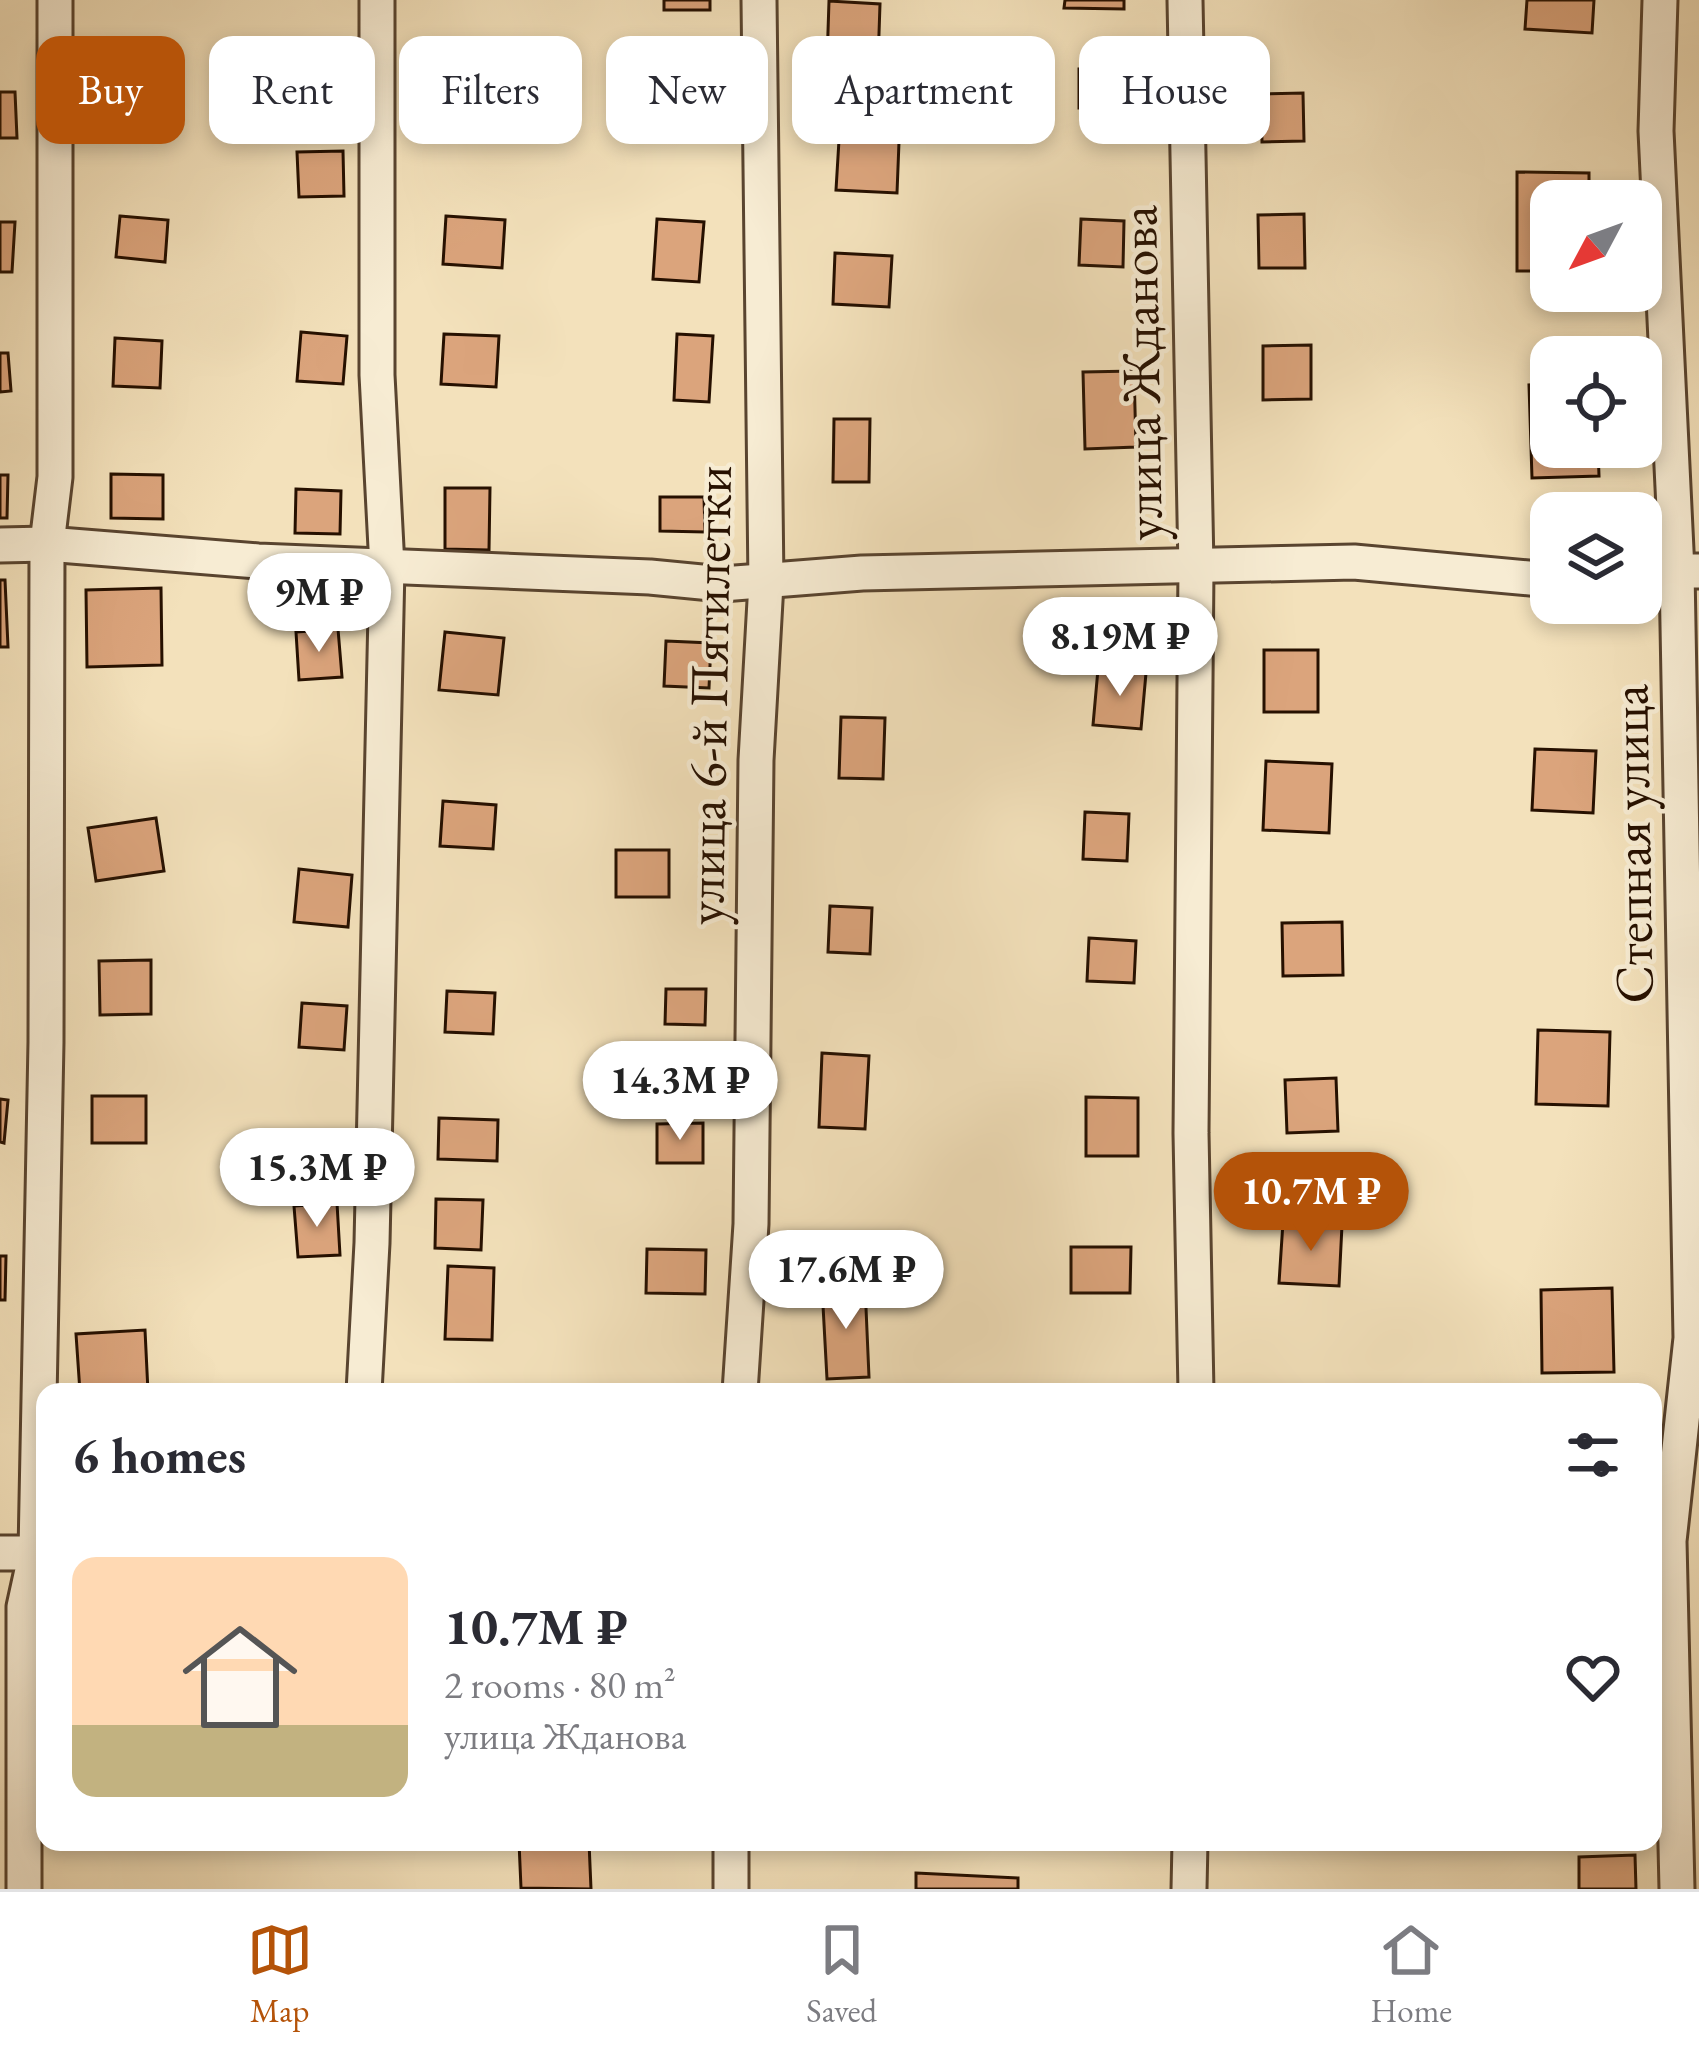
<!DOCTYPE html>
<html lang="en">
<head>
<meta charset="utf-8">
<style>
	:root { --surface:#fff; --page:#f2f2f3; --text:#2b2b33; --muted:#7c7c81; --line:#e1e1e2; --accent:#b45309 }
	body { margin:0; font-family:"EB Garamond",serif; background:var(--page); color:var(--text); height:100vh; display:flex; flex-direction:column; font-size:45px; white-space:nowrap }
	* { box-sizing:border-box; margin:0 }
	p { font-size:39px; color:var(--muted) }
	.icon { flex:none; width:66px; height:66px; fill:none; stroke:currentColor; stroke-width:2; stroke-linecap:round; stroke-linejoin:round }
	.map { position:relative; flex:1; overflow:hidden }
	.panel { position:absolute; left:36px; top:1383px; width:1626px; height:468px; display:flex; flex-direction:column; background:var(--surface); border-radius:24px; box-shadow:0 6px 18px #0003 }
	.panel>* { flex:none }
	.top-card { position:absolute; left:36px; top:36px; width:1629px; height:108px; display:flex; gap:24px }
	.needle { width:78px; rotate:229deg }
	.tools { position:absolute; left:1530px; top:180px; display:grid; gap:24px }
	.tools a { display:grid; place-items:center; width:132px; height:132px; border-radius:24px; background:var(--surface); box-shadow:0 6px 18px #0003; font-size:60px }
	.price { position:absolute; translate:-50% -102px; padding:0 27px; border-radius:42px; background:#fff; color:#222; font-size:39px; line-height:78px; filter:drop-shadow(0 3px 6px #0008) }
	.price::after { content:''; position:absolute; left:50%; top:72px; width:36px; height:27px; margin-left:-18px; background:inherit; clip-path:polygon(0 0,100% 0,50% 100%) }
	.price.selected { background:var(--accent); color:#fff }
	ul { padding:0; list-style:none }
	li { display:flex; align-items:center; gap:36px; height:300px; padding:0 36px }
	li+li { border-top:3px solid var(--line) }
	li span { display:grid; place-items:center; flex:none; width:336px; height:240px; border-radius:24px; color:#555 }
	li>.icon { margin-inline-start:auto }
	span .icon { width:144px; height:144px; fill:#fffc; stroke-width:1 }
	li b { font-size:51px }
	h2 { display:flex; justify-content:space-between; align-items:center; height:144px; padding:0 36px; font-size:51px }
	.chip { padding:0 42px; border-radius:24px; background:var(--surface); box-shadow:0 6px 18px #0003; font-size:42px; line-height:108px }
	.chip.selected { background:var(--accent); color:#fff }
	.tabs { display:flex; justify-content:space-around; align-items:center; height:168px; border-top:3px solid var(--line); background:var(--surface); font-size:33px; color:var(--muted) }
	.tabs a { display:grid; justify-items:center; gap:6px }
	.tabs .selected { color:var(--accent) }
	.map>svg:first-child { display:block }
	.building { fill:#dba47c; stroke:#261000; stroke-width:3 }
	.lines { fill:none; stroke-linecap:round; stroke-linejoin:round }
	.minor-casing { stroke:#59442f; stroke-width:39 }
	.minor { stroke:#f7ecd3; stroke-width:33 }
	.labels { text-anchor:middle; stroke-width:9; stroke-linejoin:round; paint-order:stroke }
	.street-label { font-size:54px; fill:#261000; stroke:#f7ecd3 }
</style>
</head>
<body>
<div class="map">
<svg width="1699" height="1889" viewBox="0 0 1699 1889">
	<rect width="100%" height="100%" fill="#f3e1bb"/>
	<filter id="stains"><feTurbulence type="fractalNoise" baseFrequency=".00167" numOctaves="4"/><feColorMatrix values="0 0 0 0 .2 0 0 0 0 .09 0 0 0 0 .02 0 0 0 .5 -.17"/></filter>
	<radialGradient id="worn" r=".72"><stop offset=".6" stop-color="#630" stop-opacity="0"/><stop offset="1" stop-color="#630" stop-opacity=".3"/></radialGradient>
	<g class="building">
		<rect x="664" y="0" width="46" height="10"/>
		<path d="M 1065,0 L 1124,0 L 1124,9 L 1064,8 Z"/>
		<path d="M 1527,0 L 1594,0 L 1592,33 L 1525,29 Z"/>
		<path d="M 829,1 L 880,4 L 878,63 L 827,62 Z"/>
		<path d="M 1127,68 L 1127,108 L 1079,108 L 1079,69 Z"/>
		<path d="M 122,80 L 174,84 L 170,128 L 119,124 Z"/>
		<path d="M 456,86 L 506,88 L 504,132 L 454,130 Z"/>
		<path d="M 0,92 L 15,92 L 17,138 L 0,138 Z"/>
		<path d="M 1303,93 L 1304,141 L 1262,142 L 1261,94 Z"/>
		<path d="M 669,97 L 719,98 L 719,138 L 669,137 Z"/>
		<path d="M 839,140 L 899,142 L 897,193 L 836,190 Z"/>
		<path d="M 343,151 L 344,196 L 299,197 L 297,152 Z"/>
		<path d="M 1517,172 L 1589,173 L 1589,201 L 1551,201 L 1551,271 L 1517,271 Z"/>
		<path d="M 1304,214 L 1305,268 L 1259,268 L 1258,215 Z"/>
		<path d="M 120,216 L 168,220 L 165,262 L 116,257 Z"/>
		<path d="M 446,216 L 505,220 L 502,268 L 443,264 Z"/>
		<path d="M 657,219 L 704,222 L 699,282 L 653,279 Z"/>
		<path d="M 1081,219 L 1124,221 L 1123,267 L 1079,265 Z"/>
		<path d="M 0,222 L 15,222 L 12,272 L 0,272 Z"/>
		<path d="M 835,253 L 892,256 L 889,307 L 833,304 Z"/>
		<path d="M 301,332 L 347,336 L 343,384 L 297,381 Z"/>
		<path d="M 444,334 L 499,336 L 496,387 L 441,384 Z"/>
		<path d="M 677,334 L 713,336 L 709,402 L 674,400 Z"/>
		<path d="M 115,338 L 162,341 L 160,388 L 113,386 Z"/>
		<path d="M 1311,345 L 1311,399 L 1263,400 L 1263,346 Z"/>
		<path d="M 0,353 L 8,353 L 11,391 L 0,392 Z"/>
		<path d="M 1134,371 L 1136,447 L 1085,449 L 1083,372 Z"/>
		<path d="M 1551,384 L 1551,447 L 1598,447 L 1599,476 L 1532,478 L 1529,385 Z"/>
		<path d="M 834,419 L 870,419 L 869,482 L 833,482 Z"/>
		<path d="M 111,474 L 163,475 L 163,519 L 111,518 Z"/>
		<path d="M 0,475 L 8,475 L 7,518 L 0,518 Z"/>
		<path d="M 445,488 L 490,488 L 489,550 L 445,549 Z"/>
		<path d="M 296,489 L 341,491 L 340,534 L 295,533 Z"/>
		<path d="M 660,497 L 704,497 L 705,532 L 660,531 Z"/>
		<path d="M 0,580 L 5,580 L 8,647 L 0,647 Z"/>
		<path d="M 161,588 L 162,665 L 87,667 L 86,590 Z"/>
		<path d="M 338,629 L 342,677 L 299,680 L 296,632 Z"/>
		<path d="M 445,632 L 504,638 L 498,695 L 439,690 Z"/>
		<path d="M 666,641 L 711,643 L 709,688 L 664,686 Z"/>
		<rect x="1264" y="650" width="54" height="62"/>
		<path d="M 1098,669 L 1146,673 L 1141,729 L 1093,725 Z"/>
		<path d="M 841,717 L 885,718 L 883,779 L 839,778 Z"/>
		<path d="M 1535,749 L 1596,751 L 1593,813 L 1532,810 Z"/>
		<path d="M 1266,761 L 1332,764 L 1329,833 L 1263,830 Z"/>
		<path d="M 443,801 L 496,805 L 493,849 L 440,846 Z"/>
		<path d="M 1085,812 L 1129,814 L 1127,861 L 1083,859 Z"/>
		<path d="M 156,818 L 164,871 L 96,881 L 88,828 Z"/>
		<rect x="616" y="850" width="53" height="47"/>
		<path d="M 299,869 L 352,875 L 348,927 L 294,922 Z"/>
		<path d="M 830,906 L 872,908 L 870,954 L 828,952 Z"/>
		<path d="M 1342,922 L 1343,975 L 1283,976 L 1282,923 Z"/>
		<path d="M 1089,938 L 1136,941 L 1134,983 L 1087,981 Z"/>
		<path d="M 151,960 L 151,1014 L 100,1015 L 99,961 Z"/>
		<path d="M 666,989 L 706,989 L 705,1025 L 665,1024 Z"/>
		<path d="M 447,991 L 495,993 L 493,1034 L 445,1032 Z"/>
		<path d="M 302,1003 L 347,1006 L 344,1050 L 299,1047 Z"/>
		<path d="M 1538,1030 L 1610,1032 L 1608,1106 L 1536,1104 Z"/>
		<path d="M 822,1053 L 869,1056 L 865,1129 L 819,1127 Z"/>
		<path d="M 1336,1078 L 1338,1131 L 1287,1133 L 1285,1080 Z"/>
		<rect x="92" y="1096" width="54" height="47"/>
		<path d="M 1086,1097 L 1138,1098 L 1138,1156 L 1086,1156 Z"/>
		<path d="M 0,1099 L 8,1100 L 4,1143 L 0,1142 Z"/>
		<path d="M 439,1118 L 498,1120 L 497,1161 L 438,1159 Z"/>
		<path d="M 703,1123 L 703,1163 L 657,1163 L 657,1124 Z"/>
		<path d="M 436,1199 L 483,1200 L 481,1250 L 435,1248 Z"/>
		<path d="M 337,1203 L 340,1255 L 298,1257 L 294,1206 Z"/>
		<path d="M 1283,1222 L 1342,1225 L 1339,1286 L 1279,1283 Z"/>
		<path d="M 1071,1247 L 1131,1247 L 1130,1293 L 1071,1293 Z"/>
		<path d="M 647,1249 L 706,1250 L 705,1294 L 646,1293 Z"/>
		<path d="M 0,1256 L 6,1256 L 5,1300 L 0,1300 Z"/>
		<path d="M 448,1266 L 494,1268 L 492,1340 L 445,1339 Z"/>
		<path d="M 865,1285 L 869,1377 L 827,1379 L 822,1287 Z"/>
		<path d="M 1612,1288 L 1614,1372 L 1542,1373 L 1541,1290 Z"/>
		<path d="M 145,1330 L 148,1392 L 80,1392 L 76,1334 Z"/>
		<path d="M 519,1842 L 589,1842 L 591,1889 L 521,1888 Z"/>
		<path d="M 1635,1855 L 1636,1889 L 1579,1889 L 1579,1857 Z"/>
		<path d="M 916,1873 L 1018,1878 L 1018,1889 L 916,1889 Z"/>
	</g>
	<g class="lines">
		<g class="minor-casing">
			<g id="minor">
				<path d="M 1185,0 L 1196,568 L 1191,1133 L 1196,1392"/>
				<path d="M 1660,0 L 1656,131 L 1677,571 L 1691,1338 L 1669,1541 L 1677,1889"/>
				<path d="M 0,545 L 47,544 L 258,561 L 650,577 L 722,584 L 862,573 L 1354,562 L 1551,580"/>
				<path d="M 1641,584 L 1677,571 L 1697,571"/>
				<path d="M 364,1392 L 372,1243 L 387,567 L 377,375 L 377,0"/>
				<path d="M 740,1392 L 751,1224 L 756,760 L 766,583 L 759,0"/>
				<path d="M 0,1553 L 45,1553"/>
				<path d="M 731,1842 L 731,1889"/>
				<path d="M 24,1889 L 24,1607 L 36,1552 L 46,1042 L 47,544 L 55,477 L 55,0"/>
				<path d="M 1189,1889 L 1190,1842"/>
			</g>
		</g>
		<use href="#minor" class="minor"/>
	</g>
	<g class="labels">
		<g class="street-label">
			<text transform="translate(1140 373) rotate(-91)" y="19">улица Жданова</text>
			<text transform="translate(708 695) rotate(-89)" y="19">улица 6-й Пятилетки</text>
			<text transform="translate(1631 844) rotate(-91)" y="19">Степная улица</text>
		</g>
	</g>
	<rect width="100%" height="100%" filter="url(#stains)"/>
	<rect width="100%" height="100%" fill="url(#worn)"/>
</svg>
<div class="tools">
<a><svg class="needle" viewBox="-14 -14 28 28"><path d="M0-13l5 13h-10z" fill="#e53935"/><path d="M0 13l5-13h-10z" fill="#7c7c81"/></svg></a>
<a><svg class="icon" aria-label="locate" viewBox="0 0 24 24"><circle cx="12" cy="12" r="6"/><path d="M12 2v4M12 18v4M2 12h4M18 12h4"/></svg></a>
<a><svg class="icon" aria-label="layers" viewBox="0 0 24 24"><path d="M12 4l9 5-9 5-9-5zM3 14l9 5 9-5"/></svg></a>
</div>
<b class="price" style="left:319px;top:655px">9M ₽</b>
<b class="price" style="left:1120px;top:699px">8.19M ₽</b>
<b class="price" style="left:680px;top:1143px">14.3M ₽</b>
<b class="price" style="left:317px;top:1230px">15.3M ₽</b>
<b class="price selected" style="left:1311px;top:1254px">10.7M ₽</b>
<b class="price" style="left:846px;top:1332px">17.6M ₽</b>
<div class="top-card">
<a class="chip selected">Buy</a>
<a class="chip">Rent</a>
<a class="chip">Filters</a>
<a class="chip">New</a>
<a class="chip">Apartment</a>
<a class="chip">House</a>
</div>
<section class="panel">
<h2>6 homes<svg class="icon" aria-label="filters" viewBox="0 0 24 24"><path d="M4 7h16M4 17h16"/><circle cx="9" cy="7" r="2"/><circle cx="15" cy="17" r="2"/></svg></h2>
<ul>
<li><span style="background:linear-gradient(#ffd9b3 70%,#c2b280 0)"><svg class="icon" aria-label="home" viewBox="0 0 24 24"><path d="M3 11l9-7 9 7M6 9v11h12V9"/></svg></span><div><b>10.7M ₽</b><p>2 rooms · 80 m²</p><p>улица Жданова</p></div><svg class="icon" aria-label="heart" viewBox="0 0 24 24"><path d="M12 20l-8-8c-3-5 5-10 8-4 3-6 11-1 8 4z"/></svg></li>
</ul>
</section>
</div>
<nav class="tabs">
<a class="selected"><svg class="icon" aria-label="map" viewBox="0 0 24 24"><path d="M3 6l6-2 6 2 6-2v14l-6 2-6-2-6 2zM9 4v14M15 6v14"/></svg>Map</a>
<a><svg class="icon" aria-label="saved" viewBox="0 0 24 24"><path d="M7 4h10v16l-5-4-5 4z"/></svg>Saved</a>
<a><svg class="icon" aria-label="home" viewBox="0 0 24 24"><path d="M3 11l9-7 9 7M6 9v11h12V9"/></svg>Home</a>
</nav>
</body>
</html>
